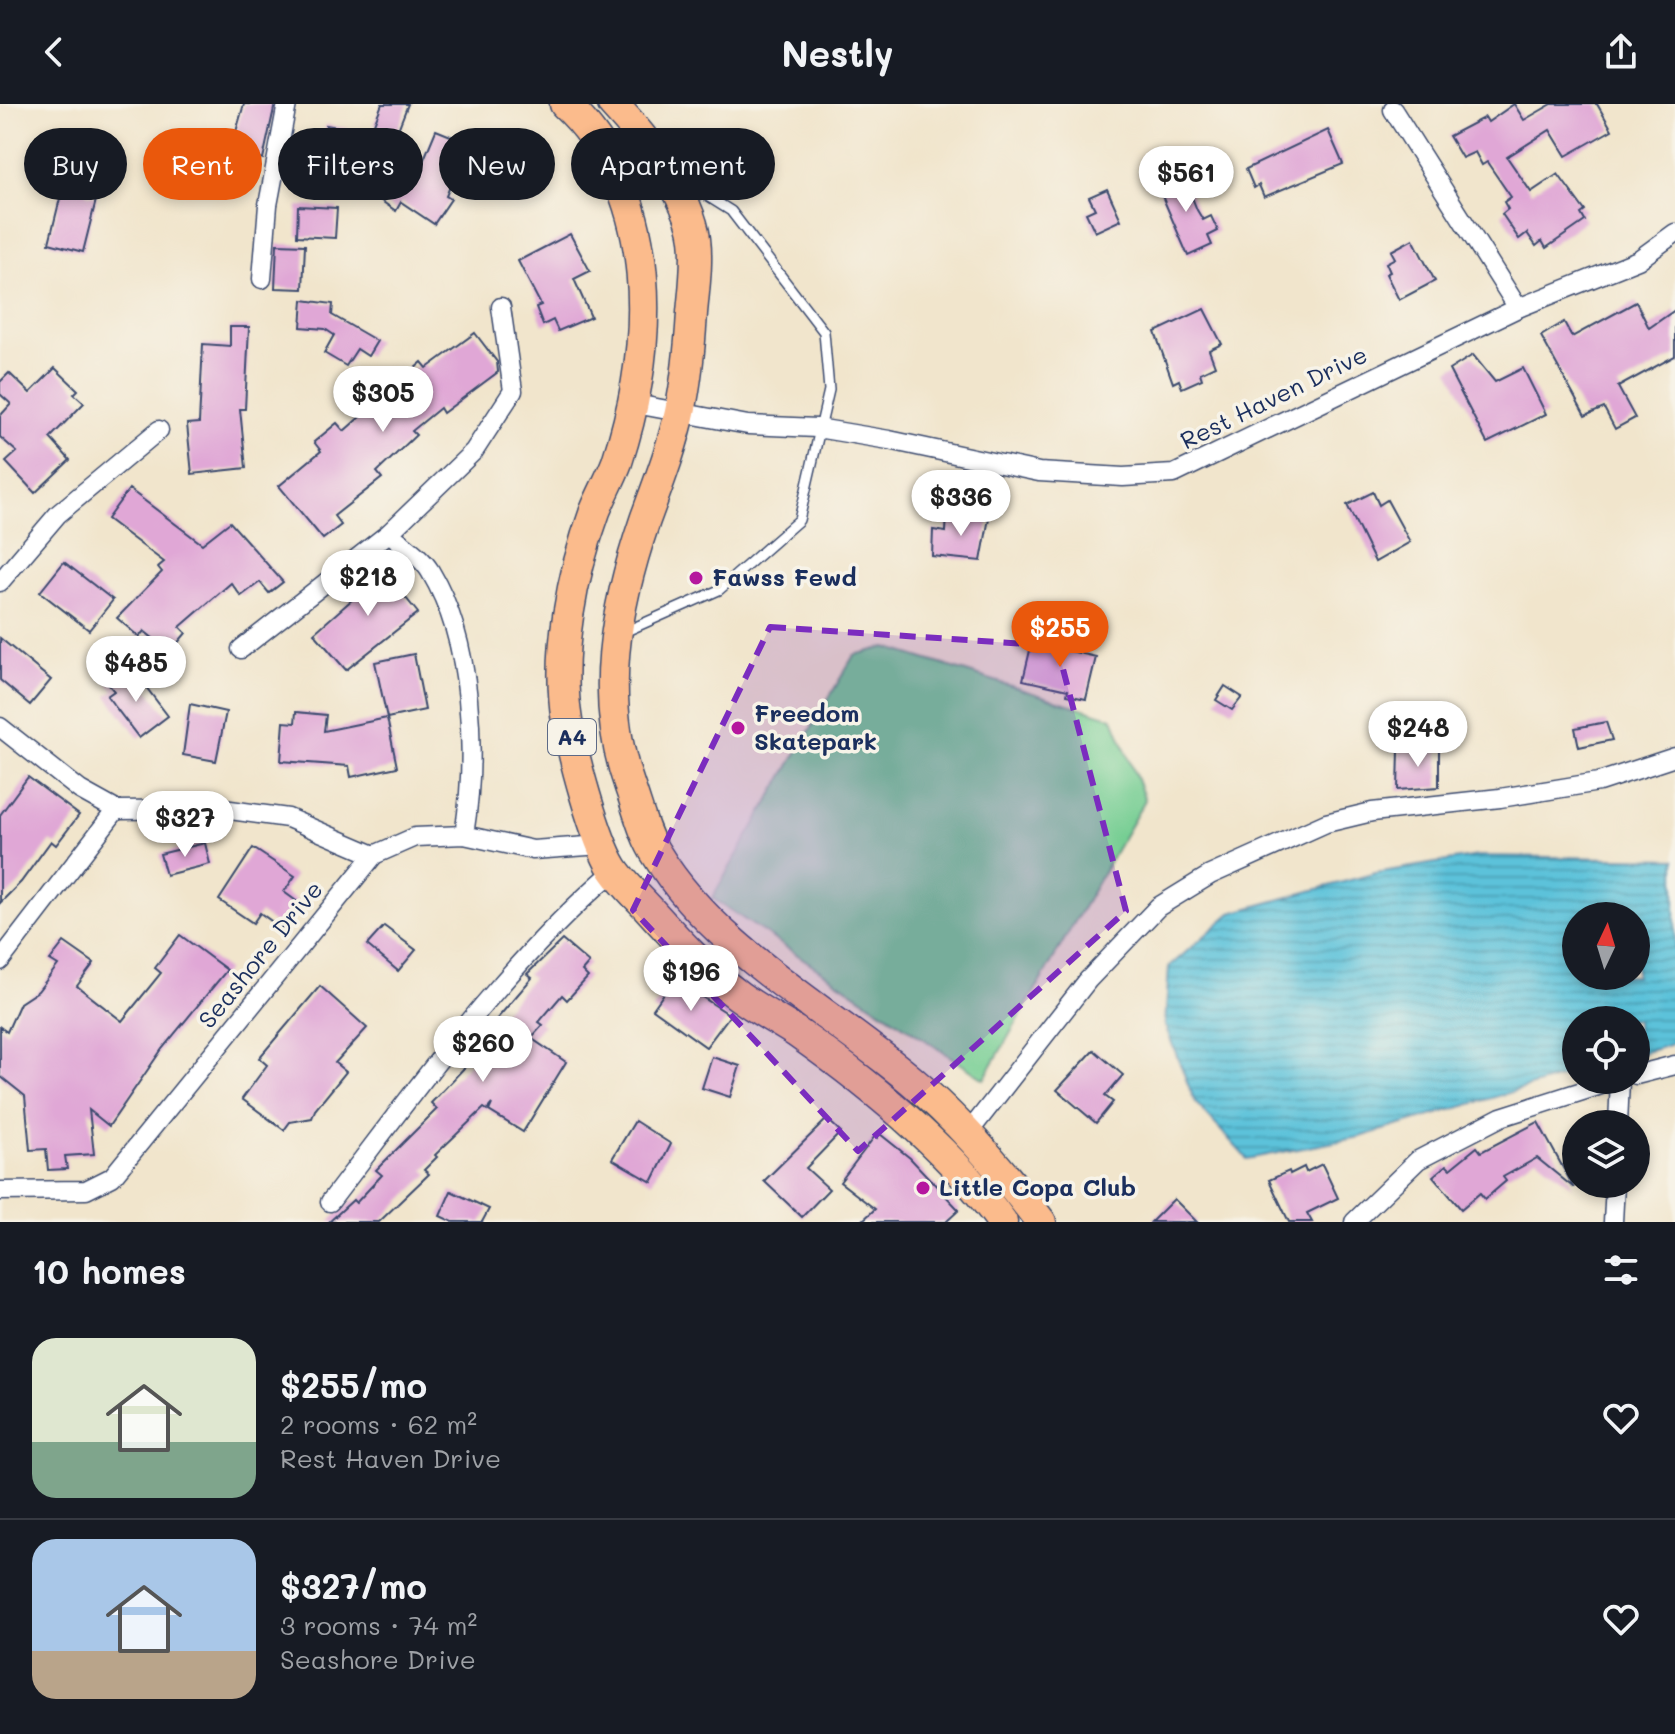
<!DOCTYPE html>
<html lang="en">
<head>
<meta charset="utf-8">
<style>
	:root { --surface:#171b24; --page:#242831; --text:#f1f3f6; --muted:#9ea1a6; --line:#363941; --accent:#ea580c }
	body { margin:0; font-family:Mali,sans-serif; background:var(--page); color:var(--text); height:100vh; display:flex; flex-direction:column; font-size:30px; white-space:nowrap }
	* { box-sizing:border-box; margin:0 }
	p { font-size:26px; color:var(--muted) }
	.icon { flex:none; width:44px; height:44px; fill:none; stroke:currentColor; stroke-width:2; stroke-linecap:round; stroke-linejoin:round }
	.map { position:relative; height:1118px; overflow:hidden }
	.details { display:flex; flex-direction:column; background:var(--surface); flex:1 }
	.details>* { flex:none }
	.banner { position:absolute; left:24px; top:24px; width:800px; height:72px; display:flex; gap:16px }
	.needle { width:52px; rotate:4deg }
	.fabs { position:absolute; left:1562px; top:798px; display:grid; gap:16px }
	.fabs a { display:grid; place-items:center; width:88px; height:88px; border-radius:50%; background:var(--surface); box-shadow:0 4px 12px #0003; font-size:40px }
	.price { position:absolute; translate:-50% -68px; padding:0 18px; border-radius:28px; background:#fff; color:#222; font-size:26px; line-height:52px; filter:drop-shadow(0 2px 4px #0008) }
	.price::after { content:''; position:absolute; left:50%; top:48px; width:24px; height:18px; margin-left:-12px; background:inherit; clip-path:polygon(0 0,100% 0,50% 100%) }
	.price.selected { background:var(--accent); color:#fff }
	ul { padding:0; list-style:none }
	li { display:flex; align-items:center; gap:24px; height:200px; padding:0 32px }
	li+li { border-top:2px solid var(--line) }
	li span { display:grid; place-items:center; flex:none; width:224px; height:160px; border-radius:24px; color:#555 }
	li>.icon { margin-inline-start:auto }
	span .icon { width:96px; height:96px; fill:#fffc; stroke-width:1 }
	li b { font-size:34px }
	h2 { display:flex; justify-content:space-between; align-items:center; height:96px; padding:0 32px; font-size:34px }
	.pill { padding:0 28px; border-radius:36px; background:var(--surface); box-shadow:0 4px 12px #0003; font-size:28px; line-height:72px }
	.pill.selected { background:var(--accent); color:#fff }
	header { display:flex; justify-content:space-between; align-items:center; height:104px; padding:0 32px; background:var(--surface); font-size:36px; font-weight:700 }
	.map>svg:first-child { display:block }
	.pitch { fill:#76ce93; stroke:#487e78; stroke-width:2 }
	.water { fill:url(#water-rules); stroke:#3c789c; stroke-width:2; fill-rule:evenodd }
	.building { fill:#e0a7d6 }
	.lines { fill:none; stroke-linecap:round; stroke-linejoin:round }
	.service-casing { stroke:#3b4a6e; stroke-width:12 }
	.minor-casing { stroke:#3b4a6e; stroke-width:21 }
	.trunk-casing { stroke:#3b4a6e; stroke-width:33 }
	.service { stroke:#fff; stroke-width:9 }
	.minor { stroke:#fff; stroke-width:18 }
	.trunk { stroke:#fbbb8c; stroke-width:30 }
	.marked { fill:#7b2cbf; fill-opacity:0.2; stroke:#7b2cbf; stroke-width:6; stroke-dasharray:16 10; stroke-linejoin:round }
	.poi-dot { fill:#b5179e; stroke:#f7f3e8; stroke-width:3 }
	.labels { text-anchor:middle; stroke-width:7; stroke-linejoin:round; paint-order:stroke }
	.shield { fill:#f7f3e8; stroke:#5d6a87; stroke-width:2 }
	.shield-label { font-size:22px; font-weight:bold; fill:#1b2f5e }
	.street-label { font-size:24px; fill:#1b2f5e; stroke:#f7f3e8 }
	.poi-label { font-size:24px; font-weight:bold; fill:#1b2f5e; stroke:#f7f3e8; text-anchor:start }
</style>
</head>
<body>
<header><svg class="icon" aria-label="back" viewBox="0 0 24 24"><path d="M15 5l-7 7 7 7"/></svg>Nestly<svg class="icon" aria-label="share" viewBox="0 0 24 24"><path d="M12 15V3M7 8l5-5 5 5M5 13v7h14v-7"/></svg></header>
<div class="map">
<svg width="1675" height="1118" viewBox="0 0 1675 1118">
	<defs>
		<pattern id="water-rules" width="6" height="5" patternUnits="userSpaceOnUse" patternTransform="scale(2)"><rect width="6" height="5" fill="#5cc2da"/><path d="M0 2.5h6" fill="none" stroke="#4b9eb4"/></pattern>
	</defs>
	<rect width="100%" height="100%" fill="#f7f3e8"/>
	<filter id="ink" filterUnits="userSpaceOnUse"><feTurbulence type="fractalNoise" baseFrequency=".0125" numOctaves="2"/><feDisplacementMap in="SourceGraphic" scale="16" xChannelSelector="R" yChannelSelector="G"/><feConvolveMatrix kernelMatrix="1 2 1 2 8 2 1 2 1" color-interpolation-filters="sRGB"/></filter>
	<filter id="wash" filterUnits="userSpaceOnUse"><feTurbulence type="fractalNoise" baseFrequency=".006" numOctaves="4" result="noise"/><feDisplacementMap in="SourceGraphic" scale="32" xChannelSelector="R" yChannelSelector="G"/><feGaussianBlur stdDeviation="1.8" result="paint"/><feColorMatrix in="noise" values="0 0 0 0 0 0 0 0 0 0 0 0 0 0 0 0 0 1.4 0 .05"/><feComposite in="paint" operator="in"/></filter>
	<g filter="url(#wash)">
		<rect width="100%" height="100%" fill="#f1e5cc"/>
		<path class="pitch" d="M 886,543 L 1113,614 L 1145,696 L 984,975 L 712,794 L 854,551 Z"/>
		<path class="water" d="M 1478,752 L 1675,755 L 1675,939 L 1636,951 L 1636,916 L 1576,916 L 1576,969 L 1360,1033 L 1247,1055 L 1195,998 L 1165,921 L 1169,863 L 1231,809 L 1376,769 ZM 1576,812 L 1636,812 L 1636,872 L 1576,872 Z"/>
		<g id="blocks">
			<g class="building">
				<path d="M 244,0 L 275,0 L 263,55 L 231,45 Z"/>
				<path d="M 382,0 L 408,0 L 397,28 L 374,20 Z"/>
				<path d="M 1514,0 L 1524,16 L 1552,0 L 1597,0 L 1612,26 L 1566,52 L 1550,26 L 1507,53 L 1531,88 L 1558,70 L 1585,107 L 1581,110 L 1585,117 L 1546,144 L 1542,137 L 1536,142 L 1527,129 L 1519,135 L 1502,110 L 1508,105 L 1504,98 L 1511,93 L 1487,58 L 1482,61 L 1475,48 L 1462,54 L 1449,32 L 1485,13 L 1488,18 Z"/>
				<path d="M 326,21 L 361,27 L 355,64 L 320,58 Z"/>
				<path d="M 62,25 L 89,27 L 86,90 L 97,92 L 83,148 L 49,139 L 67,66 L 60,66 Z"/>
				<path d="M 436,26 L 468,39 L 446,92 L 451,95 L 434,120 L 401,98 L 396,107 L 380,96 L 404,63 L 417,72 Z"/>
				<path d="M 1328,26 L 1343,60 L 1264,93 L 1259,81 L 1254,84 L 1246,65 Z"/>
				<path d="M 176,32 L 209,38 L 201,79 L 169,73 Z"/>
				<path d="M 1182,68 L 1197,106 L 1203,116 L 1211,112 L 1218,127 L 1208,132 L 1212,141 L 1188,152 L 1156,78 Z"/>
				<path d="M 1107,85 L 1121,116 L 1095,128 L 1086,109 L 1095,105 L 1089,93 Z"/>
				<path d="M 298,102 L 337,104 L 335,134 L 297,132 Z"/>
				<path d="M 570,130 L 590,167 L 574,175 L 591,213 L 558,227 L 553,216 L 543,221 L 536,203 L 541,201 L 518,157 Z"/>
				<path d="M 1413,135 L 1435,177 L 1399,196 L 1386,170 L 1390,168 L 1386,159 L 1395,154 L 1391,147 Z"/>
				<path d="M 277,140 L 305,141 L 303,185 L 275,184 Z"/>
				<path d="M 303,196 L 333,200 L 332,211 L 377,237 L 368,252 L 357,245 L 346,262 L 324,249 L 334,231 L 325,225 L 301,223 Z"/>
				<path d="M 1636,198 L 1649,224 L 1675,206 L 1675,252 L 1618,283 L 1635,314 L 1615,325 L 1604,304 L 1585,312 L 1541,232 L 1564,218 L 1572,233 Z"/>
				<path d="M 1204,205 L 1222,240 L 1209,246 L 1215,262 L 1200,269 L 1202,275 L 1182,284 L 1179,276 L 1173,279 L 1155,228 Z"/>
				<path d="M 230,223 L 249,223 L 245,305 L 240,305 L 246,364 L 192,370 L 187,320 L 199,319 L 203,240 L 230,242 Z"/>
				<path d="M 475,229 L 497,258 L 498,268 L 443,309 L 440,304 L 412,327 L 416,331 L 377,368 L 382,374 L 334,412 L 341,421 L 323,435 L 279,382 L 321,347 L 314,338 L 337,319 L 344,327 L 422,258 L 427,264 Z"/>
				<path d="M 1473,251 L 1495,278 L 1523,264 L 1546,310 L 1487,339 L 1449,266 Z"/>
				<path d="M 55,264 L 78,286 L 74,290 L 84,299 L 50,334 L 70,356 L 35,389 L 6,358 L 17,348 L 0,333 L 0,312 L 11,300 L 0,290 L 0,278 L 9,269 L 30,289 Z"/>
				<path d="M 129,385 L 202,440 L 230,418 L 283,478 L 269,489 L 260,478 L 241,492 L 231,479 L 180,523 L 186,529 L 170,548 L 144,527 L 139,533 L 117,514 L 162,468 L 158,463 L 164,458 L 107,415 Z"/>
				<path d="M 1373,388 L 1379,401 L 1387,396 L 1410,438 L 1375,458 L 1347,401 Z"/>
				<path d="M 947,410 L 989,414 L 981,457 L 932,452 L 933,426 L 946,428 Z"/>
				<path d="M 64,458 L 113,496 L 89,526 L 40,488 Z"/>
				<path d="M 395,458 L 409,476 L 398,484 L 418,509 L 346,566 L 314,529 Z"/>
				<path d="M 0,534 L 51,576 L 30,601 L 0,576 Z"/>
				<path d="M 1032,538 L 1096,553 L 1086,595 L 1067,591 L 1068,586 L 1023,576 Z"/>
				<path d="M 414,550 L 425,606 L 387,614 L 375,558 Z"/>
				<path d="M 122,569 L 127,577 L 136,570 L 168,612 L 139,634 L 107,592 L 114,587 L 108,580 Z"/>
				<path d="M 1225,582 L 1242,593 L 1232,606 L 1216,596 Z"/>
				<path d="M 190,600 L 226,608 L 216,657 L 183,651 Z"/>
				<path d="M 296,608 L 326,611 L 324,627 L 387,614 L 397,663 L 351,673 L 349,662 L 281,657 L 284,618 L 295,619 Z"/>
				<path d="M 1606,618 L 1612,636 L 1579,643 L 1575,624 Z"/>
				<path d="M 1399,646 L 1439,646 L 1439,683 L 1398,686 Z"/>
				<path d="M 28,673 L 79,711 L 56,741 L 51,737 L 21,778 L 0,799 L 0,711 Z"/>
				<path d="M 205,739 L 210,760 L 166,771 L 160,750 Z"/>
				<path d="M 253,744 L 295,772 L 284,788 L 299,799 L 281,824 L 260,809 L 253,819 L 219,796 Z"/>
				<path d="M 384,822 L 416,846 L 398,867 L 367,841 Z"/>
				<path d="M 180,831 L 227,866 L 162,945 L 109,1022 L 89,1006 L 94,1050 L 65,1052 L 67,1065 L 48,1066 L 46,1045 L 30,1046 L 25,992 L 0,972 L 0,923 L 7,928 L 20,899 L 38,887 L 58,861 L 50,856 L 64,838 L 94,859 L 77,882 L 122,917 L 161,869 L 155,864 Z"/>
				<path d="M 562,836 L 589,859 L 582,867 L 588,873 L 567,896 L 562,891 L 539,918 L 543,921 L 531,934 L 566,958 L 523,1028 L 489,1007 L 492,1000 L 487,1006 L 484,1004 L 435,1051 L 437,1053 L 424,1066 L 429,1070 L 379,1118 L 329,1118 L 353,1096 L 356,1099 L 382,1071 L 376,1066 L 437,1005 L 431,999 L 484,943 L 477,938 L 532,874 L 527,870 Z"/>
				<path d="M 674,875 L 730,911 L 706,943 L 653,905 Z"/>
				<path d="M 320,882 L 367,924 L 335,959 L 346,968 L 315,1006 L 312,1014 L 290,1018 L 284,1026 L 242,995 L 267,961 L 259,954 Z"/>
				<path d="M 1094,946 L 1123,971 L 1105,992 L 1113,998 L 1096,1019 L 1057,986 Z"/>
				<path d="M 712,953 L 740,962 L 730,993 L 702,984 Z"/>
				<path d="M 827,1015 L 841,1028 L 806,1064 L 829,1085 L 802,1113 L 764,1077 Z"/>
				<path d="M 635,1017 L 671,1040 L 652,1078 L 612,1055 Z"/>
				<path d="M 1538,1018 L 1574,1084 L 1537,1054 L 1503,1073 L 1506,1077 L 1485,1095 L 1480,1089 L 1461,1105 L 1433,1072 L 1446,1061 L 1450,1065 L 1477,1043 L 1481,1048 Z"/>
				<path d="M 880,1030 L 910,1054 L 959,1106 L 946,1118 L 861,1118 L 875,1105 L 840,1078 L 875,1032 L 877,1034 Z"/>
				<path d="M 1322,1060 L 1338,1094 L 1307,1109 L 1312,1118 L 1289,1118 L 1269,1076 L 1289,1067 L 1290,1070 L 1304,1063 L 1306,1068 Z"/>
				<path d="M 451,1087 L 489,1105 L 482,1118 L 453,1118 L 440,1112 Z"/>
				<path d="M 1174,1095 L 1197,1118 L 1151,1118 Z"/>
			</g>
		</g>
	</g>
	<g filter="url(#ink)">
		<use href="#blocks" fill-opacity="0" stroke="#3b4a6e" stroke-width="2"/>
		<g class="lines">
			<g class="service-casing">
				<path id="service" d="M 622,529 L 719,486 L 799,416 L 829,286 L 824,228 L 731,107 L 683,77"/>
			</g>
			<g class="minor-casing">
				<g id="minor">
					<path d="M 1393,6 L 1518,204"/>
					<path d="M 262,175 L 268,101 L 287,0"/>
					<path d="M 630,299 L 748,321 L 817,324 L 889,336 L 1039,368 L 1123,373 L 1174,370 L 1518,204 L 1638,156 L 1675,129"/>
					<path d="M 389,429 C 402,440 421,452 430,467 C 473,538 477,650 464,731"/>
					<path d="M 0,478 L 58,410 L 159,326"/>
					<path d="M 241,545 L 389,429 L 474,347 L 513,287 L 501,203"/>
					<path d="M 0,623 L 80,686 L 116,706 L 223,705 L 288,714 L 374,751"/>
					<path d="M 0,857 L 116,706"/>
					<path d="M 1636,971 L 1675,961"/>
					<path d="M 1618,1020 L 1620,976"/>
					<path d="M 969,1028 L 1088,876 L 1158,803 L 1210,771 L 1326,719 L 1372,708 L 1500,694 L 1599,678 L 1675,653"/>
					<path d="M 0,1087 L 86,1086 L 112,1073 L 374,751 L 415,733 L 464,731 L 533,746 L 601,741"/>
					<path d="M 330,1098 C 418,983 504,861 614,767"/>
					<path d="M 1354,1118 L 1418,1056 L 1501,1013 L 1617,976"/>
					<path d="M 1613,1118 L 1615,1080"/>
				</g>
			</g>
			<g class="trunk-casing">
				<g id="trunk">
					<path d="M 565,0 C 662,91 655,241 617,358 C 611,374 602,390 595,407 C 572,470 556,550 567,617 C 573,652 595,735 613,764 C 622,778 636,791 648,804 C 676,835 705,867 739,892 C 757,905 777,916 796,928 C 870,980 949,1044 1002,1118"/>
					<path d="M 613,0 C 642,31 690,91 695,135 C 698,158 694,186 692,209 C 690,242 687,275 680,308 C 672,345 658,380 645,416 C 615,504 598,594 630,683 C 638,705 644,732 657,751 C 714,845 828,906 911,976 C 961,1018 1002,1066 1041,1118"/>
				</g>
			</g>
			<use href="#service" class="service"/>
			<use href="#minor" class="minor"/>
			<use href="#trunk" class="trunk"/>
		</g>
	</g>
	<path class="marked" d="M 770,523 L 1057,542 L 1126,807 L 858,1047 L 633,806 Z"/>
	<g class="poi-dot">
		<circle cx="696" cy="474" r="8"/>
		<circle cx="738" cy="624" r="8"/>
		<circle cx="923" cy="1084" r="8"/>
	</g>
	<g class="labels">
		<rect class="shield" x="548" y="615" width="48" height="36" rx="6"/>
		<g class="shield-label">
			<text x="572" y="641">A4</text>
		</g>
		<g class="street-label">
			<text transform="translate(1274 294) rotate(-26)" y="8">Rest Haven Drive</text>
			<text transform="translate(261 851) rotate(-51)" y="8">Seashore Drive</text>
		</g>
		<g class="poi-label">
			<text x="712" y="482">Fawss Fewd</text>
			<text x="754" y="618">Freedom<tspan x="754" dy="28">Skatepark</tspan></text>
			<text x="939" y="1092">Little Copa Club</text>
		</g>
	</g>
</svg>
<div class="fabs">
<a><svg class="needle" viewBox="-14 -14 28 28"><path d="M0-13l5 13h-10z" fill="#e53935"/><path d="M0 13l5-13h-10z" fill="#9ea1a6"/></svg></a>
<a><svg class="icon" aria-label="locate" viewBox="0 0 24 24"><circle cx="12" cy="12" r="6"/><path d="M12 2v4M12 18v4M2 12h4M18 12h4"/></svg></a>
<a><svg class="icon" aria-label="layers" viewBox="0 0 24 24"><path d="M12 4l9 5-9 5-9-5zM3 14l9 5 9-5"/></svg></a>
</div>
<b class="price" style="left:1186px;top:110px">$561</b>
<b class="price" style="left:383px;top:330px">$305</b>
<b class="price" style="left:961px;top:434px">$336</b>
<b class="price" style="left:368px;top:514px">$218</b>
<b class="price selected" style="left:1060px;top:565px">$255</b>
<b class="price" style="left:136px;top:600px">$485</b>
<b class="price" style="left:1418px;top:665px">$248</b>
<b class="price" style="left:185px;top:755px">$327</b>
<b class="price" style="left:691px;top:909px">$196</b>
<b class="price" style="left:483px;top:980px">$260</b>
<div class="banner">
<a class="pill">Buy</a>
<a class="pill selected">Rent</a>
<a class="pill">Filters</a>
<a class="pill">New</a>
<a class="pill">Apartment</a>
</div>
</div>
<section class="details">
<h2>10 homes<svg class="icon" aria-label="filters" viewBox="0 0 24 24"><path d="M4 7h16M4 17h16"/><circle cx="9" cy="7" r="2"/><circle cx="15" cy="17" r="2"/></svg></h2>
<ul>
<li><span style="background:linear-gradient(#dfe7d0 65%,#7fa58c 0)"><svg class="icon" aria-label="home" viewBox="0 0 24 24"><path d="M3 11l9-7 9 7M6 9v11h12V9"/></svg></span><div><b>$255/mo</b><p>2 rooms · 62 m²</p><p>Rest Haven Drive</p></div><svg class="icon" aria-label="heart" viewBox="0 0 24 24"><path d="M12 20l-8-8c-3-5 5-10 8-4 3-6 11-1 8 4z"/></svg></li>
<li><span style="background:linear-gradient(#a9c7e8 70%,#b9a48a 0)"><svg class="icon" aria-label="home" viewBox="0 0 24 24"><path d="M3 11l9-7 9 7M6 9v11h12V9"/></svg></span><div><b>$327/mo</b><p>3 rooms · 74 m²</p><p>Seashore Drive</p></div><svg class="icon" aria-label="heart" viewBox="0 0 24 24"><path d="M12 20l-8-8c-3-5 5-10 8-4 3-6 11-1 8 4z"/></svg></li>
</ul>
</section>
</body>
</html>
